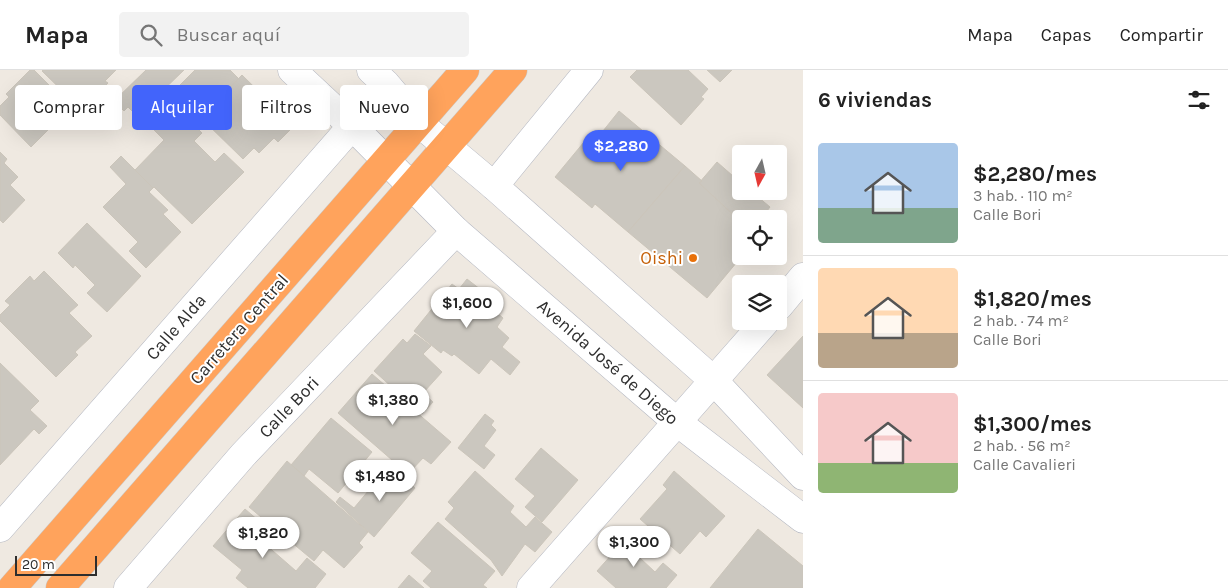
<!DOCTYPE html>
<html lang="es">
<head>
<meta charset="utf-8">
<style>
	:root { --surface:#fff; --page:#f2f2f2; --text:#222; --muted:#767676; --line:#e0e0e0; --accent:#4264fb }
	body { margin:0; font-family:Karla,sans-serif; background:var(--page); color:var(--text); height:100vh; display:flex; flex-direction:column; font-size:19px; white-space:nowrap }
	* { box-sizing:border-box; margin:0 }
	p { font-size:16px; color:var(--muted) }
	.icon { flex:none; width:28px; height:28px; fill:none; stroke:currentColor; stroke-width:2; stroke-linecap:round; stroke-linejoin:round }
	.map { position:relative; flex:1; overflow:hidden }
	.panel { display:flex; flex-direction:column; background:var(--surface); width:425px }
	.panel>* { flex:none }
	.top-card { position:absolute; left:15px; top:15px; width:475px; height:45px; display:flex; gap:10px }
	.needle { width:32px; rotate:188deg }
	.tools { position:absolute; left:732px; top:75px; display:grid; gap:10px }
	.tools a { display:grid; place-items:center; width:55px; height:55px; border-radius:5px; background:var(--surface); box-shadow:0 5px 20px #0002; font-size:25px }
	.scale { position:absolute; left:15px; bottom:12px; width:82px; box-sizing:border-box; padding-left:5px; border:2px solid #2e2e2e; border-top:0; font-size:14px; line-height:18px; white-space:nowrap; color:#2e2e2e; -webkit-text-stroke:4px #fff; paint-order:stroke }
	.price { position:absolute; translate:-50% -42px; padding:0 11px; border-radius:18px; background:#fff; color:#222; font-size:16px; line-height:32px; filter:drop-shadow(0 1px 2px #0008) }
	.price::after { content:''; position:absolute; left:50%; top:30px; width:15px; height:11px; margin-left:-8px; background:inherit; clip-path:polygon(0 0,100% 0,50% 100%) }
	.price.active { background:var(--accent); color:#fff }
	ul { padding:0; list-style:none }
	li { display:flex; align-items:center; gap:15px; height:125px; padding:0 15px }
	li+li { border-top:1px solid var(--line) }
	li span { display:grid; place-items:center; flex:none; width:140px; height:100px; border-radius:5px; color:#555 }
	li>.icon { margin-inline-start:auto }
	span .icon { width:60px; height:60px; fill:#fffc; stroke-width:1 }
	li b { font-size:21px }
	h2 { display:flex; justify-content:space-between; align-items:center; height:60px; padding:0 15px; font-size:21px }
	.pill { padding:0 18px; border-radius:5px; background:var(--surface); box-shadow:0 5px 20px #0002; font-size:18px; line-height:45px }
	.pill.active { background:var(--accent); color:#fff }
	header { display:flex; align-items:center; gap:30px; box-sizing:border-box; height:70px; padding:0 25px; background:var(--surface); border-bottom:1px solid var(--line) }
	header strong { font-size:24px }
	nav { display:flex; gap:28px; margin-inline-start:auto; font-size:18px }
	.search { width:350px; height:45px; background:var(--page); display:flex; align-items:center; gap:12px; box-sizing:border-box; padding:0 18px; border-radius:5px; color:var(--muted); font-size:19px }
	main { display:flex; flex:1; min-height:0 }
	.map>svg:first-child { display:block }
	.building { fill:#cbc7bf; stroke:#cbc5ba }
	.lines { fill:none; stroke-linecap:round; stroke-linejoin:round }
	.minor-casing { stroke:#b4b7c1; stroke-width:29 }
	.highway-casing { stroke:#c9c9c9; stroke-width:29 }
	.minor { stroke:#fff; stroke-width:28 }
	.highway { stroke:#ffa35c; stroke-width:28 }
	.food-dot { fill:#e8710a; stroke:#fff; stroke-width:2 }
	.labels { text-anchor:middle; stroke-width:4; stroke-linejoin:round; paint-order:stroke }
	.food-label { font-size:18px; fill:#c56008; stroke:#fff; text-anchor:end }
	.street-label { font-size:18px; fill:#2e2e2e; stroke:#fff }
</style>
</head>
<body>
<header>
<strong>Mapa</strong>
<div class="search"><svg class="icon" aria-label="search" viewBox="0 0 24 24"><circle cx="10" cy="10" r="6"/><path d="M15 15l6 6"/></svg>Buscar aquí</div>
<nav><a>Mapa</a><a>Capas</a><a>Compartir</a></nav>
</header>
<main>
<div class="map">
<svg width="803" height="518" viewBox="0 0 803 518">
	<rect width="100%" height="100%" fill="#efe9e1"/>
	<g class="building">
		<path d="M 30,0 L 34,0 L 68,34 L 45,56 L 48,60 L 31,77 L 0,45 L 0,36 L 9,27 L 6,24 Z"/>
		<path d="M 43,0 L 116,0 L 105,11 L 108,13 L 82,40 L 42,1 Z"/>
		<path d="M 146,0 L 184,0 L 155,28 L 160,33 L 142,51 L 128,37 L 124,41 L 114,31 Z"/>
		<path d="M 195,0 L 230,0 L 239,9 L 195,55 L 167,28 Z"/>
		<path d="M 637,0 L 688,0 L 708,19 L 701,27 L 704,29 L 681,55 L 630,7 Z"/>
		<path d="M 707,0 L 732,0 L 720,12 Z"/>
		<path d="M 242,5 L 294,56 L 278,72 L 274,68 L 259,83 L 254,78 L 243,89 L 201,48 Z"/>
		<path d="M 167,28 L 202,63 L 194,71 L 215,92 L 224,83 L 244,102 L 192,154 L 154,117 L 153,118 L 135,100 L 164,70 L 148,54 L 164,38 L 161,35 Z"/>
		<path d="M 619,41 L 685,96 L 628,162 L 595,134 L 592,138 L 555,107 L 589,66 L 595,71 Z"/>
		<path d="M 0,82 L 7,89 L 4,93 L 18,107 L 10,115 L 25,130 L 3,153 L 0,150 Z"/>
		<path d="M 121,86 L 153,118 L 149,122 L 168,140 L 163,144 L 181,162 L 146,198 L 129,181 L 138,172 L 103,137 L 126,114 L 110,97 Z"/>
		<path d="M 717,92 L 741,113 L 741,121 L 751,121 L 770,137 L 761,149 L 741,149 L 741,152 L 699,113 Z"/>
		<path d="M 685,96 L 702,111 L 699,113 L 741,152 L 742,186 L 707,228 L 628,162 Z"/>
		<path d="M 87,153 L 141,206 L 107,242 L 87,223 L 95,215 L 75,195 L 73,198 L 58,183 Z"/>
		<path d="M 44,201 L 78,235 L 69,243 L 92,266 L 75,282 L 78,285 L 56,307 L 0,251 L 0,245 L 10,235 L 5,231 L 30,206 L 34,211 Z"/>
		<path d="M 467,209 L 485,223 L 480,229 L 503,248 L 497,257 L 509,268 L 502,277 L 520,292 L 510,305 L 491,289 L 479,304 L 454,284 L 452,286 L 443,280 L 441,283 L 414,261 L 452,214 L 459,219 Z"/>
		<path d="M 415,264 L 431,276 L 423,284 L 442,302 L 423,323 L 433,332 L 422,344 L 374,301 L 403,269 L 407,273 Z"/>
		<path d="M 803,266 L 803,338 L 767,305 Z"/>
		<path d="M 0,293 L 39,331 L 30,340 L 47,356 L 39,364 L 34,359 L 0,395 Z"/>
		<path d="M 372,304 L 451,372 L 431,394 L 423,388 L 408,404 L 338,343 Z"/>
		<path d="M 485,344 L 494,351 L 491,355 L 496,360 L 484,376 L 495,385 L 484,399 L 458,378 Z"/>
		<path d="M 331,348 L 372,382 L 338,423 L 309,399 L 304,406 L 291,395 Z"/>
		<path d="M 541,378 L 578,410 L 542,452 L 525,437 L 535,426 L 515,409 Z"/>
		<path d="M 287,391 L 368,462 L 359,473 L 363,477 L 344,498 L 323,480 L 314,491 L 249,437 Z"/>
		<path d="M 389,396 L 415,418 L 374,467 L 336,432 L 340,427 L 354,438 Z"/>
		<path d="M 475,401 L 514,436 L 510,442 L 526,457 L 535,447 L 552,462 L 535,482 L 525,474 L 502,506 L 491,490 L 445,449 L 454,438 L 448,432 Z"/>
		<path d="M 674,401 L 725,446 L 706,467 L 700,461 L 680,484 L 640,449 L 667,419 L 663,415 Z"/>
		<path d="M 245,439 L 266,457 L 257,467 L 296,501 L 307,488 L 326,504 L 315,518 L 248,518 L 236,508 L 242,500 L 213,476 Z"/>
		<path d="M 438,452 L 495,501 L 483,515 L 487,518 L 431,518 L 423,511 L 432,501 L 411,483 Z"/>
		<path d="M 758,459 L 803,496 L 803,518 L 710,518 Z"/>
		<path d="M 630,464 L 647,479 L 640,488 L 655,502 L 663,493 L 677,505 L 666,518 L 616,518 L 597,501 Z"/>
		<path d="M 409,505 L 424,518 L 398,518 Z"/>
	</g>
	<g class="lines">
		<g class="minor-casing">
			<g id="minor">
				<path d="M 292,0 L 352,56 L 456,161 L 677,352 L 803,449"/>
				<path d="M 371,0 L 386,14 L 419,53 L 494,116 L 713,310 L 803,406"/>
				<path d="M 494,116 L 589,0"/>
				<path d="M 779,236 L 803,207"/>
				<path d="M 0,458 L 352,56"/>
				<path d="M 128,518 L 243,385 L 456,161"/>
				<path d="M 531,518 L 766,251"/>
			</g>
		</g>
		<g class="highway-casing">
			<g id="highway">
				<path d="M 12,518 L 465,0"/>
				<path d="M 60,518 L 513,0"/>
			</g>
		</g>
		<use href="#minor" class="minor"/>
		<use href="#highway" class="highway"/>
	</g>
	<circle class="food-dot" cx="693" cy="188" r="5"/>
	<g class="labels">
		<g class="food-label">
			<text x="683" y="194">Oishi</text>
		</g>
		<g class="street-label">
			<text transform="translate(176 257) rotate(-49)" y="6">Calle Alda</text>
			<text transform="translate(239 259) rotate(-49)" y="6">Carretera Central</text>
			<text transform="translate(608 292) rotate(41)" y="6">Avenida José de Diego</text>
			<text transform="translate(289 337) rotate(-46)" y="6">Calle Bori</text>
		</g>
	</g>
</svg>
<div class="tools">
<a><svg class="needle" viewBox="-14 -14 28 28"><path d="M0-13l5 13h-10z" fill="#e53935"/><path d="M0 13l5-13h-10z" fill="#767676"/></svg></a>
<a><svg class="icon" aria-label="locate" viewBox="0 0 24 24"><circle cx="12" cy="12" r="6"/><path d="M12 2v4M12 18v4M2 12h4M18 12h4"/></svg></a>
<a><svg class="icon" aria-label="layers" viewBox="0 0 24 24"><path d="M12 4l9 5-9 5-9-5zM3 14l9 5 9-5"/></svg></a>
</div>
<div class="scale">20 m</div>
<b class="price active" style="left:621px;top:102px">$2,280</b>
<b class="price" style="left:467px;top:259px">$1,600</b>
<b class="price" style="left:393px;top:356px">$1,380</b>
<b class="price" style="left:380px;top:432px">$1,480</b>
<b class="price" style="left:263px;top:489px">$1,820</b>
<b class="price" style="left:634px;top:498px">$1,300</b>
<div class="top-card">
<a class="pill">Comprar</a>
<a class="pill active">Alquilar</a>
<a class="pill">Filtros</a>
<a class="pill">Nuevo</a>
</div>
</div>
<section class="panel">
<h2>6 viviendas<svg class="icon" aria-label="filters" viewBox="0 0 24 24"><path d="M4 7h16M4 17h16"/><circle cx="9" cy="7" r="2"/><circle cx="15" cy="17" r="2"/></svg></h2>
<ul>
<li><span style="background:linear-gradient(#a9c7e8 65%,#7fa58c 0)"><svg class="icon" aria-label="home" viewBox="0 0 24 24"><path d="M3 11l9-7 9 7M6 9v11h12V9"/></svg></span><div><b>$2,280/mes</b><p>3 hab. · 110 m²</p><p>Calle Bori</p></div></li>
<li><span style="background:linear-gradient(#ffd9b3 65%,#b9a48a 0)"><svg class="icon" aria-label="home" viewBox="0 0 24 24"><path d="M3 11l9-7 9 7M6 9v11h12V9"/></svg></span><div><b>$1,820/mes</b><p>2 hab. · 74 m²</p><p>Calle Bori</p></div></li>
<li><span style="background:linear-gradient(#f6c9c9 70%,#8fb573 0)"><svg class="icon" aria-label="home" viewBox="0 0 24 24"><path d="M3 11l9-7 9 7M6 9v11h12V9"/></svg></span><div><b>$1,300/mes</b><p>2 hab. · 56 m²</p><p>Calle Cavalieri</p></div></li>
</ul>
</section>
</main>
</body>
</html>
